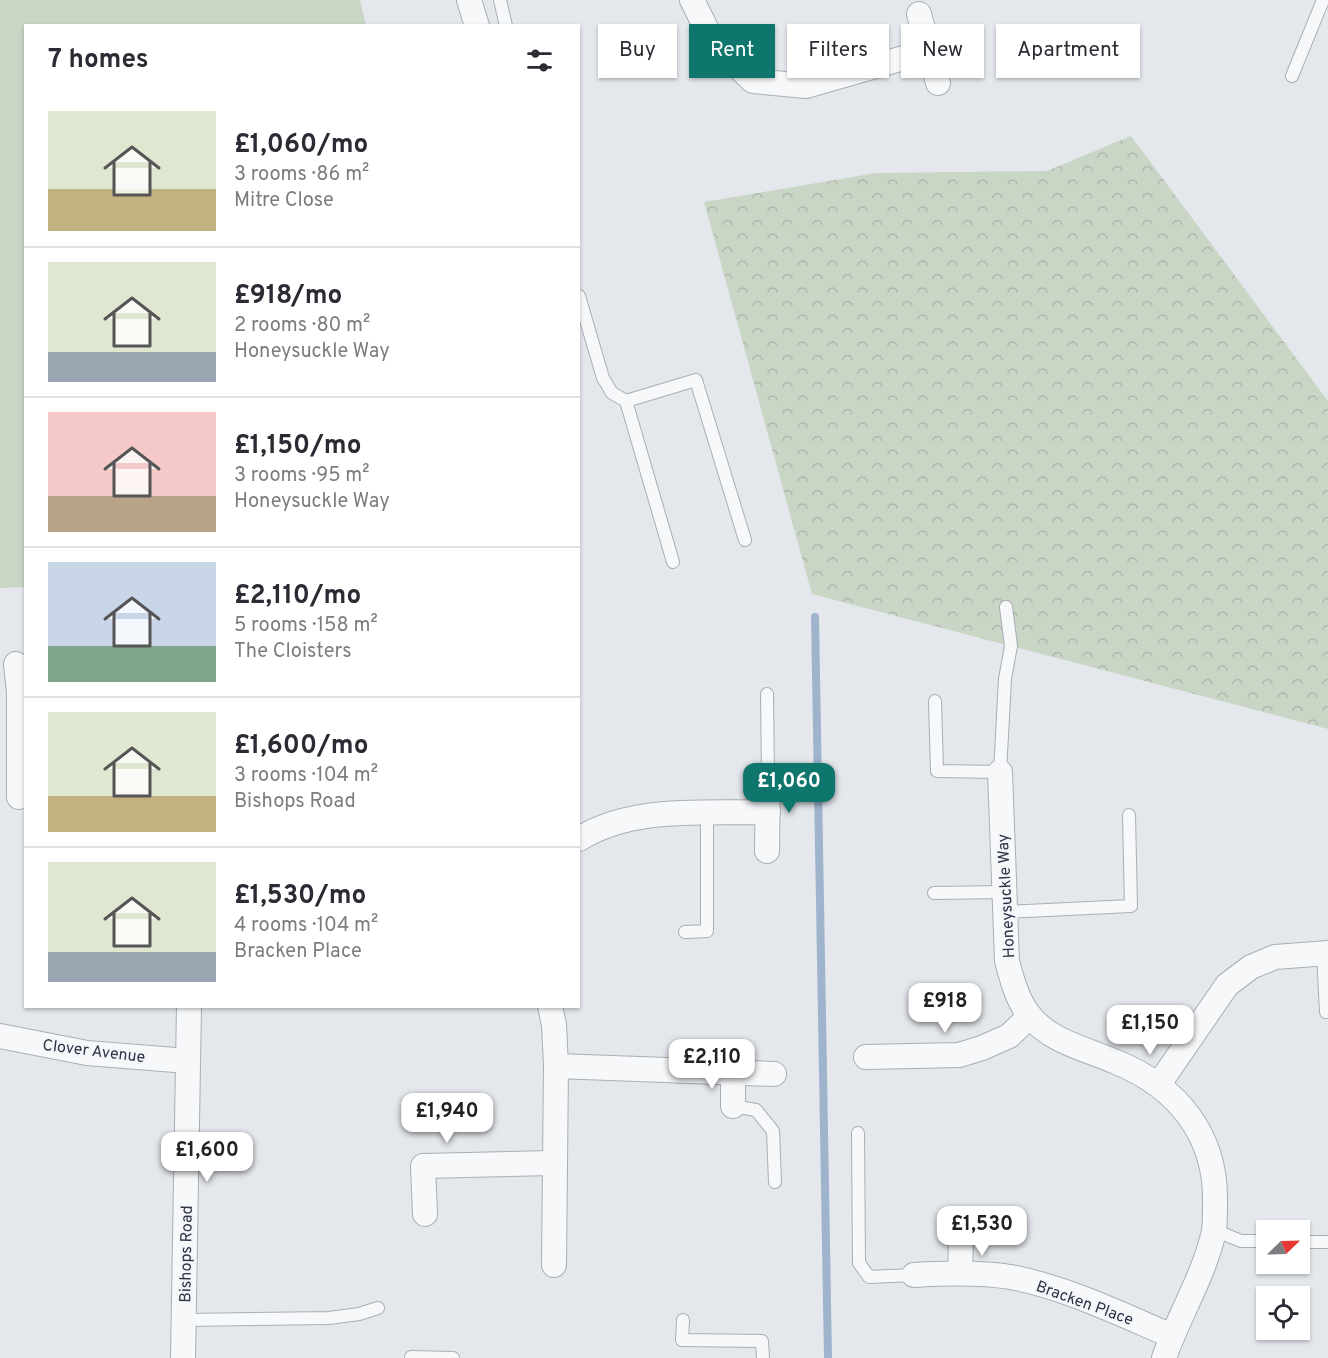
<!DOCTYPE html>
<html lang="en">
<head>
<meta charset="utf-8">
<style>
	:root { --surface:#fff; --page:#f7f7f7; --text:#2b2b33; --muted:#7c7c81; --line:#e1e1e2; --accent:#0f766e }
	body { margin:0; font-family:Overpass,sans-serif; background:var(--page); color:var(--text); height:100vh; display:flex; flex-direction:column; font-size:22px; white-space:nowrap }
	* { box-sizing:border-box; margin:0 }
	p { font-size:20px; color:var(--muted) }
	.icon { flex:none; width:33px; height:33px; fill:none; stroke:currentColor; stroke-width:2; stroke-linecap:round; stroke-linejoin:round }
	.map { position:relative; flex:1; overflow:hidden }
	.panel { position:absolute; left:24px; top:24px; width:556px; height:984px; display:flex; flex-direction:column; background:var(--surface); border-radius:0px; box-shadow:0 2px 4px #0004 }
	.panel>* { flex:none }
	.hud { position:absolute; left:598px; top:24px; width:570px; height:54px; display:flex; gap:12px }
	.needle { width:39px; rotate:67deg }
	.controls { position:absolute; left:1256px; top:1220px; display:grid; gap:12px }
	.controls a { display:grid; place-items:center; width:54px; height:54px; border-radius:0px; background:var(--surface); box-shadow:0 2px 4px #0004; font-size:30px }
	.price { position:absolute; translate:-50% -51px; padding:0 14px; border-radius:12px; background:#fff; color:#222; font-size:20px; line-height:39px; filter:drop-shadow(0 2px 3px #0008) }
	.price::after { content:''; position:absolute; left:50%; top:36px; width:18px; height:14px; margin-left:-9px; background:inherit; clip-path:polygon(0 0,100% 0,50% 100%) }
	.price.active { background:var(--accent); color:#fff }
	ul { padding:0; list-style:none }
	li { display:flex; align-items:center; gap:18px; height:150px; padding:0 24px }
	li+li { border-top:2px solid var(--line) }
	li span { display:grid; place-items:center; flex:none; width:168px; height:120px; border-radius:0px; color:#555 }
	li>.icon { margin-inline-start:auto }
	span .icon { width:72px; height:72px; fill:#fffc; stroke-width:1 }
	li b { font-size:26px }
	h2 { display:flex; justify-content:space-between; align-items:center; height:72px; padding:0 24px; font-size:26px }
	.chip { padding:0 21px; border-radius:0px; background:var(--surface); box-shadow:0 2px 4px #0004; font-size:21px; line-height:54px }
	.chip.active { background:var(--accent); color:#fff }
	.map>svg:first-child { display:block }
	.park { fill:url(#park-crowns) }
	.garden { fill:#c9d6c5 }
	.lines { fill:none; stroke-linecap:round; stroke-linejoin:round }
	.stream { stroke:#9fb4cc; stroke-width:8 }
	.lane-casing { stroke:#a9aeb7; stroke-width:14 }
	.street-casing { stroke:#a9aeb7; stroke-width:26 }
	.lane { stroke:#f7f8fa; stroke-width:12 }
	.street { stroke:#f7f8fa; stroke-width:24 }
	.labels { text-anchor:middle; stroke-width:5; stroke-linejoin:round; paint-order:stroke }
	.street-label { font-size:16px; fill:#2b3445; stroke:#f4f6f9 }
</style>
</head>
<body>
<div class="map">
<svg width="1328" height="1358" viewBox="0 0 1328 1358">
	<defs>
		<pattern id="park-crowns" width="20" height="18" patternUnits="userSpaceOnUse" patternTransform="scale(1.5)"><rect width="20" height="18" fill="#c9d6c5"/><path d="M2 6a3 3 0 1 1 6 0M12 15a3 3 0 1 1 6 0" fill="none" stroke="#adb8ab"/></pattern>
	</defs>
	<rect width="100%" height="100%" fill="#e4e7ec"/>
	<path class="park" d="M 1131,136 L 1328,401 L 1328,729 L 812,594 L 704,202 L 876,173 L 1047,171 Z"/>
	<path class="garden" d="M 0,0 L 360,0 L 366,25 L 26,26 L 25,587 L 0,588 Z"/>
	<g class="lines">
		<path class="stream" d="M 815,617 L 828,1358"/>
		<g class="lane-casing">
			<g id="lane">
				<path d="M 500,0 L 506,26"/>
				<path d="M 1292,76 L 1323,0"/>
				<path d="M 579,296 L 603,378 L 612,393 L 626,401 L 696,380 L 745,540"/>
				<path d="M 626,401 L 673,562"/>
				<path d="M 767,694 L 768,776"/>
				<path d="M 935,701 L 937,771 L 1000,772 L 1005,679 L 1011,646 L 1006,607"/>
				<path d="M 934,893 L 1004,892"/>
				<path d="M 1004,912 L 1131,906 L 1129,815"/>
				<path d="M 685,932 L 707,931 L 707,814"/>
				<path d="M 1323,953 L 1326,1012"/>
				<path d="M 733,1106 L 756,1110 L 773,1131 L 775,1182"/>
				<path d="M 858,1133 L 859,1263 L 869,1277 L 914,1275"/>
				<path d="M 1214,1230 L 1241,1241 L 1266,1241"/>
				<path d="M 1299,1242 L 1328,1242"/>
				<path d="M 184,1320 L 329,1318 L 359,1314 L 378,1308"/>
				<path d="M 683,1320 L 682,1340 L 762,1341 L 763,1358"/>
				<path d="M 411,1357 L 453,1358"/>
			</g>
		</g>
		<g class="street-casing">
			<g id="street">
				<path d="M 469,0 L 477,26"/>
				<path d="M 692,0 L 714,44 L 753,81 L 806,86 L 928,51"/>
				<path d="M 919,14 L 938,83"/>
				<path d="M 16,664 L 19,692 L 19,797"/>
				<path d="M 1000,772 L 1007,961 C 1012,980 1017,999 1029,1015 C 1050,1042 1087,1049 1116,1062 C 1178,1087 1217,1136 1215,1204 C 1215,1213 1215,1223 1214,1231 C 1204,1276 1179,1315 1164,1358"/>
				<path d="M 579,839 C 633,805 707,814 768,812"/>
				<path d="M 767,851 L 768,776"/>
				<path d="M 550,1006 L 554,1025 L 556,1066 L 554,1265"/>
				<path d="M 0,1036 L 87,1053 L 188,1061"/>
				<path d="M 866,1057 L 959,1055 L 982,1048 L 1009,1036 L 1030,1016"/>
				<path d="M 556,1066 L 774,1074"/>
				<path d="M 733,1074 L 733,1106"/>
				<path d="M 1159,1084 L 1227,985 L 1251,967 L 1275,957 L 1328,953"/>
				<path d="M 425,1214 L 423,1166 L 553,1163"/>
				<path d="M 960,1272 L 961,1241"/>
				<path d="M 914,1275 C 946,1273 979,1272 1011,1277 C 1067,1288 1120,1314 1172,1336"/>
				<path d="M 183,1358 L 189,1006"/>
			</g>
		</g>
		<use href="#lane" class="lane"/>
		<use href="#street" class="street"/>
	</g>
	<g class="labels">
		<g class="street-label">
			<text transform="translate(1005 896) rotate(-93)" y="6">Honeysuckle Way</text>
			<text transform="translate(94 1050) rotate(7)" y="6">Clover Avenue</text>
			<text transform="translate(185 1254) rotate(-89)" y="6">Bishops Road</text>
			<text transform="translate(1085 1302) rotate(20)" y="6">Bracken Place</text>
		</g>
	</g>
</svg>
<div class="controls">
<a><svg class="needle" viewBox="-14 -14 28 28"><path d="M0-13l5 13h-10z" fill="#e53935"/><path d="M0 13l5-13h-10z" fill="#7c7c81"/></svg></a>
<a><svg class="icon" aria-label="locate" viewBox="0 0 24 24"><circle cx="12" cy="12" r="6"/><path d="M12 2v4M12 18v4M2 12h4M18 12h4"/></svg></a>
</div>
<b class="price active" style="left:789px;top:814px">£1,060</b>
<b class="price" style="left:945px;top:1034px">£918</b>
<b class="price" style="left:1150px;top:1056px">£1,150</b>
<b class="price" style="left:712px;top:1090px">£2,110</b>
<b class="price" style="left:447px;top:1144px">£1,940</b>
<b class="price" style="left:207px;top:1183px">£1,600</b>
<b class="price" style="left:982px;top:1257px">£1,530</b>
<div class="hud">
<a class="chip">Buy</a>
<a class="chip active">Rent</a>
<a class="chip">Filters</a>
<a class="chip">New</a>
<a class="chip">Apartment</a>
</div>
<section class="panel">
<h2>7 homes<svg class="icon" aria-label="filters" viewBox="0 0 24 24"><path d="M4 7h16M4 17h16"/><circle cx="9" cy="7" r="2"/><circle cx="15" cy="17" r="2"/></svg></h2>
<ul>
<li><span style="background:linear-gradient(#dfe7d0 65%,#c2b280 0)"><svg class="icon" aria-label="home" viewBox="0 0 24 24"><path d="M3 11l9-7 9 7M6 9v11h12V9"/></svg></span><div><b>£1,060/mo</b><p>3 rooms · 86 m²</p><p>Mitre Close</p></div></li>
<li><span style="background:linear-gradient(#dfe7d0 75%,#9aa5b1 0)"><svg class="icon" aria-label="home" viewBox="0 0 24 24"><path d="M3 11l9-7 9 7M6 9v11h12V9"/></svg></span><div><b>£918/mo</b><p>2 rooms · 80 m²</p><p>Honeysuckle Way</p></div></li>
<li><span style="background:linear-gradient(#f6c9c9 70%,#b9a48a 0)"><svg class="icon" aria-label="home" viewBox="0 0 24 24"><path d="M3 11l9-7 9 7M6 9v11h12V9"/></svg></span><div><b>£1,150/mo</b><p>3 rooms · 95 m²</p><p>Honeysuckle Way</p></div></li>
<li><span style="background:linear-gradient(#c9d6e8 70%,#7fa58c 0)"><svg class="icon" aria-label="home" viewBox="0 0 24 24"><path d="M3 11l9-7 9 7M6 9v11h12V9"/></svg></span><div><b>£2,110/mo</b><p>5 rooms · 158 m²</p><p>The Cloisters</p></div></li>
<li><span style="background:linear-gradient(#dfe7d0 70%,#c2b280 0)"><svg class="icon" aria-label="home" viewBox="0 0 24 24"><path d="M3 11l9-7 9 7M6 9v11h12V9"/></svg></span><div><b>£1,600/mo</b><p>3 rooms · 104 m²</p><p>Bishops Road</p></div></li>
<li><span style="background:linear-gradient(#dfe7d0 75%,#9aa5b1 0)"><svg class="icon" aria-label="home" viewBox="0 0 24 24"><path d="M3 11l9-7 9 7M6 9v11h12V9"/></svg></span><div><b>£1,530/mo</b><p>4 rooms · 104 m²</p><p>Bracken Place</p></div></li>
</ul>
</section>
</div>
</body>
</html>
